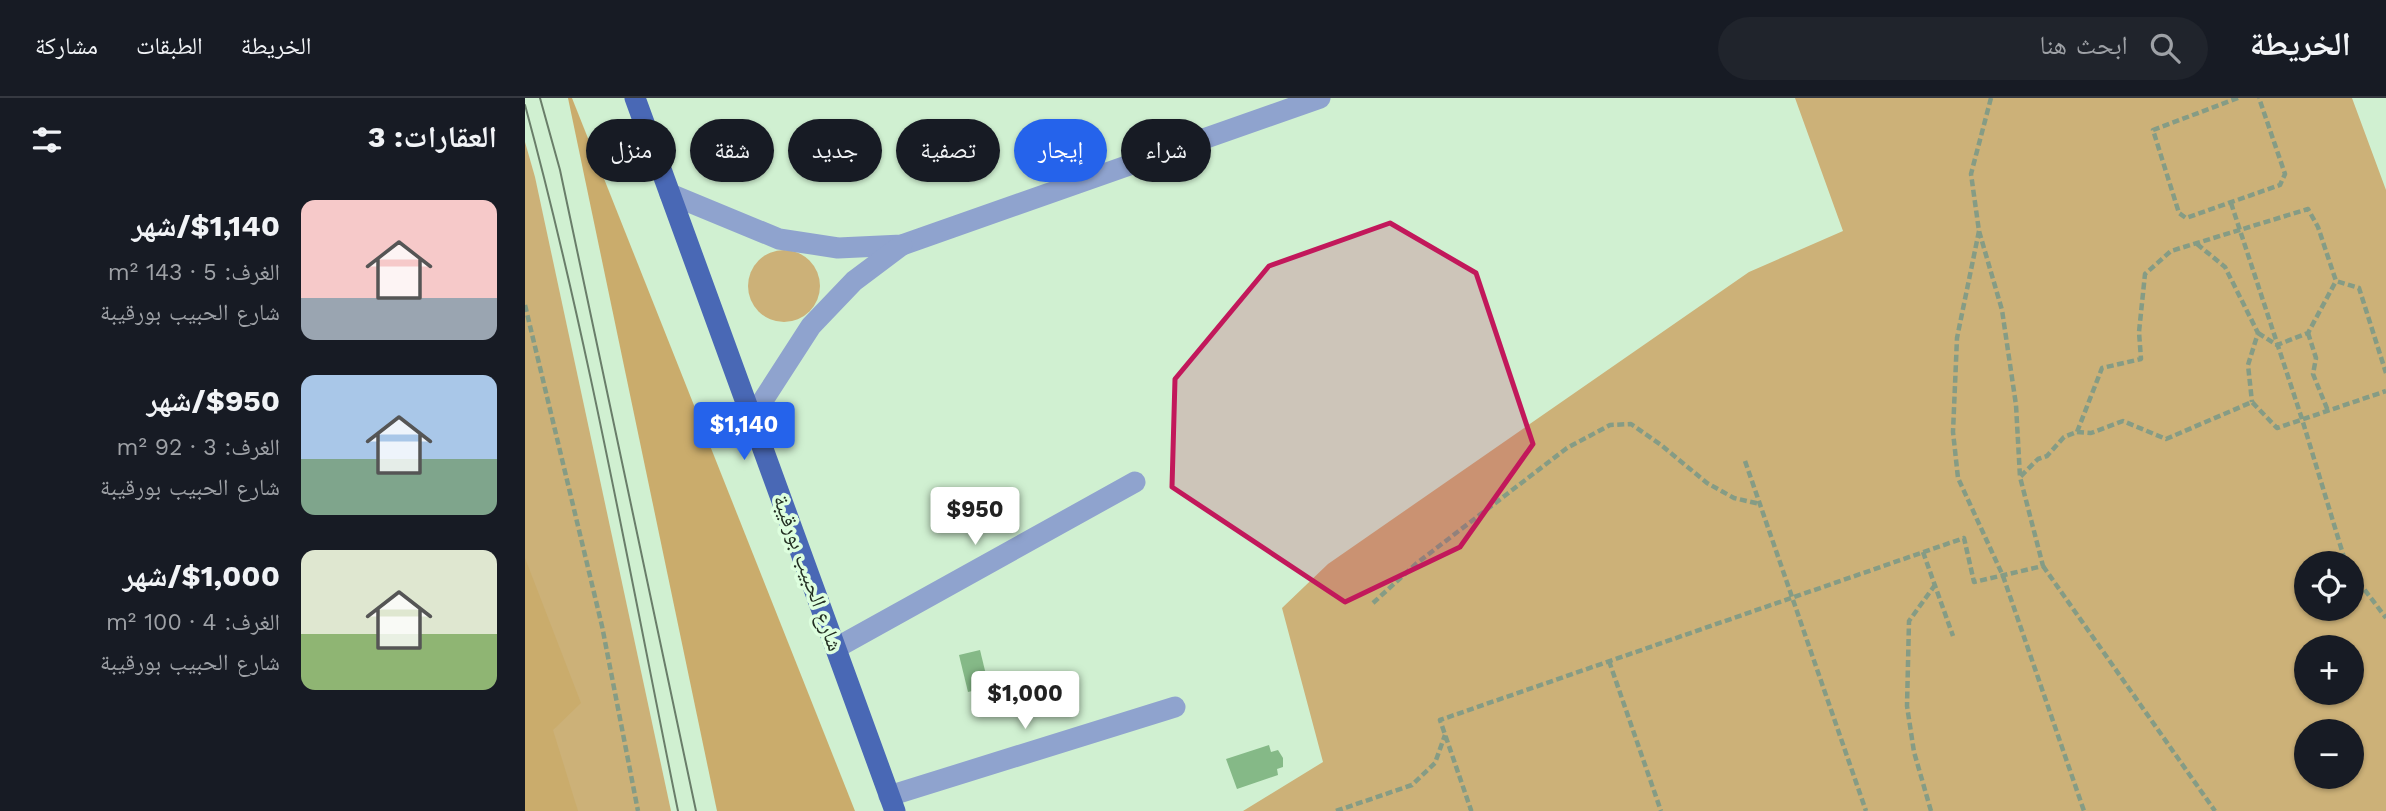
<!DOCTYPE html>
<html lang="ar">
<head>
<meta charset="utf-8">
<style>
	:root { --surface:#171b24; --page:#20242c; --text:#f1f3f6; --muted:#9ea1a6; --line:#363941; --accent:#2563eb }
	body { margin:0; font-family:"Work Sans","Noto Naskh Arabic",sans-serif; background:var(--page); color:var(--text); direction:rtl; height:100vh; display:flex; flex-direction:column; font-size:26px; white-space:nowrap }
	* { box-sizing:border-box; margin:0 }
	p { font-size:23px; color:var(--muted) }
	.icon { flex:none; width:38px; height:38px; fill:none; stroke:currentColor; stroke-width:2; stroke-linecap:round; stroke-linejoin:round }
	.map { position:relative; flex:1; overflow:hidden; direction:ltr }
	.drawer { display:flex; flex-direction:column; background:var(--surface); width:525px }
	.drawer>* { flex:none }
	.guide { position:absolute; left:21px; top:21px; width:665px; height:63px; direction:rtl; display:flex; gap:14px }
	.controls { position:absolute; left:1769px; top:453px; display:grid; gap:14px }
	.controls a { display:grid; place-items:center; width:70px; height:70px; border-radius:50%; background:var(--surface); box-shadow:0 2px 5px #0004; font-size:35px }
	.price { position:absolute; translate:-50% -60px; padding:0 16px; border-radius:7px; background:#fff; color:#222; font-size:23px; line-height:46px; filter:drop-shadow(0 2px 4px #0008) }
	.price::after { content:''; position:absolute; left:50%; top:42px; width:21px; height:16px; margin-left:-10px; background:inherit; clip-path:polygon(0 0,100% 0,50% 100%) }
	.price.current { background:var(--accent); color:#fff }
	ul { padding:0; list-style:none }
	li { display:flex; align-items:center; gap:21px; height:175px; padding:0 28px }
	li span { display:grid; place-items:center; flex:none; width:196px; height:140px; border-radius:14px; color:#555 }
	li>.icon { margin-inline-start:auto }
	span .icon { width:84px; height:84px; fill:#fffc; stroke-width:1 }
	li b { font-size:30px }
	h2 { display:flex; justify-content:space-between; align-items:center; height:84px; padding:0 28px; font-size:30px }
	.tag { padding:0 24px; border-radius:32px; background:var(--surface); box-shadow:0 2px 5px #0004; font-size:24px; line-height:63px }
	.tag.current { background:var(--accent); color:#fff }
	header { display:flex; align-items:center; gap:42px; box-sizing:border-box; height:98px; padding:0 35px; background:var(--surface); border-bottom:2px solid var(--line) }
	header strong { font-size:33px }
	nav { display:flex; gap:38px; margin-inline-start:auto; font-size:24px }
	.search { width:490px; height:63px; background:var(--page); display:flex; align-items:center; gap:18px; box-sizing:border-box; padding:0 24px; border-radius:38px; color:var(--muted); font-size:26px }
	main { display:flex; flex:1; min-height:0 }
	.map>svg:first-child { display:block }
	.green { fill:#ccb178; fill-rule:evenodd }
	.forest { fill:#caac6c }
	.water { fill:#85b987 }
	.lines { fill:none; stroke-linecap:round; stroke-linejoin:round }
	.path { stroke:#859c85; stroke-width:4.5; stroke-dasharray:7 3.5; stroke-linecap:butt }
	.minor { stroke:#8fa3ce; stroke-width:21 }
	.major { stroke:#4968b5; stroke-width:21 }
	.tram { stroke:#697d69; stroke-width:2 }
	.marked { fill:#c2185b; fill-opacity:0.2; stroke:#c2185b; stroke-width:5; stroke-linejoin:round }
	.labels { text-anchor:middle; stroke-width:7; stroke-linejoin:round; paint-order:stroke }
	.street-label { font-size:21px; fill:#222e22; stroke:#ddfede }
</style>
</head>
<body>
<header>
<strong>الخريطة</strong>
<div class="search"><svg class="icon" aria-label="search" viewBox="0 0 24 24"><circle cx="10" cy="10" r="6"/><path d="M15 15l6 6"/></svg>ابحث هنا</div>
<nav><a>الخريطة</a><a>الطبقات</a><a>مشاركة</a></nav>
</header>
<main>
<div class="map">
<svg width="1861" height="713" viewBox="0 0 1861 713">
	<rect width="100%" height="100%" fill="#d0f0d1"/>
	<g class="green">
		<path d="M 1270,0 L 1827,0 L 1861,92 L 1861,713 L 718,713 L 798,664 L 757,510 L 803,466 L 1224,174 L 1318,133 ZM 1782,466 L 1827,466 L 1827,511 L 1782,511 ZM 1782,550 L 1827,550 L 1827,595 L 1782,595 ZM 1782,634 L 1827,634 L 1827,679 L 1782,679 Z"/>
		<path d="M 0,44 L 10,79 L 146,713 L 0,713 Z"/>
		<circle cx="259" cy="188" r="36"/>
	</g>
	<g class="forest">
		<path d="M 43,0 L 47,0 L 330,713 L 192,713 Z"/>
		<path d="M 0,460 L 56,605 L 28,632 L 53,713 L 0,713 Z"/>
	</g>
	<g class="water">
		<path d="M 455,552 L 464,589 L 443,594 L 434,557 Z"/>
		<path d="M 744,647 L 746,654 L 753,652 L 758,660 L 758,669 L 752,671 L 753,677 L 712,691 L 701,661 Z"/>
	</g>
	<g class="lines">
		<g class="path">
			<path d="M 1466,0 L 1446,76 L 1454,133 L 1477,212 L 1491,307 L 1495,379"/>
			<path d="M 1713,0 L 1628,32 L 1654,115 L 1661,120 L 1755,87 L 1760,76 L 1734,0"/>
			<path d="M 1706,105 L 1777,321 L 1821,466"/>
			<path d="M 1454,133 L 1432,240 L 1428,334 L 1433,380 L 1478,478 L 1559,713"/>
			<path d="M 1672,146 L 1700,169 L 1733,235 L 1723,267 L 1727,304"/>
			<path d="M 0,207 L 77,528 L 113,713"/>
			<path d="M 1733,235 L 1752,247 L 1783,235 L 1811,183"/>
			<path d="M 1783,235 L 1791,260 L 1788,276 L 1803,313"/>
			<path d="M 1552,334 L 1566,335 L 1598,323 L 1641,341 L 1727,304 L 1752,330 L 1861,293"/>
			<path d="M 1220,363 L 1341,713"/>
			<path d="M 1398,454 L 1428,538"/>
			<path d="M 1518,468 L 1690,713"/>
			<path d="M 1827,475 L 1861,520"/>
			<path d="M 848,505 L 892,465 L 1042,350 L 1085,327 L 1106,326 L 1136,347 L 1182,385 L 1209,400 L 1235,406"/>
			<path d="M 1084,563 L 1136,713"/>
			<path d="M 811,713 L 887,687 L 910,665 L 920,637"/>
			<path d="M 944,713 L 946,712 L 915,622 L 1439,440 L 1449,484 L 1518,468 L 1495,379 L 1513,361 L 1522,358 L 1539,339 L 1552,334 L 1577,270 L 1616,261 L 1614,234 L 1620,176 L 1646,153 L 1783,111 L 1793,129 L 1811,183 L 1834,190 L 1861,275"/>
			<path d="M 1406,713 L 1389,654 L 1382,608 L 1384,523 L 1410,487"/>
		</g>
		<g class="minor">
			<path d="M 145,96 L 254,141 L 313,150 L 377,147 L 795,0"/>
			<path d="M 226,321 L 286,228 L 329,183 L 377,147"/>
			<path d="M 311,550 L 610,384"/>
			<path d="M 364,698 L 650,609"/>
		</g>
		<path class="major" d="M 110,0 L 370,713"/>
		<g class="tram">
			<path d="M 15,0 L 35,72 L 171,713"/>
			<path d="M 0,7 C 63,239 105,477 153,713"/>
		</g>
	</g>
	<path class="marked" d="M 865,125 L 951,175 L 1008,346 L 935,449 L 820,504 L 647,389 L 650,281 L 744,168 Z"/>
	<g class="labels">
		<g class="street-label">
			<text transform="translate(283 475) rotate(70)" y="7">شارع الحبيب بورقيبة</text>
		</g>
	</g>
</svg>
<div class="controls">
<a><svg class="icon" aria-label="locate" viewBox="0 0 24 24"><circle cx="12" cy="12" r="6"/><path d="M12 2v4M12 18v4M2 12h4M18 12h4"/></svg></a>
<a>+</a>
<a>−</a>
</div>
<b class="price current" style="left:219px;top:364px">$1,140</b>
<b class="price" style="left:450px;top:449px">$950</b>
<b class="price" style="left:500px;top:633px">$1,000</b>
<div class="guide">
<a class="tag">شراء</a>
<a class="tag current">إيجار</a>
<a class="tag">تصفية</a>
<a class="tag">جديد</a>
<a class="tag">شقة</a>
<a class="tag">منزل</a>
</div>
</div>
<section class="drawer">
<h2>العقارات: 3<svg class="icon" aria-label="filters" viewBox="0 0 24 24"><path d="M4 7h16M4 17h16"/><circle cx="9" cy="7" r="2"/><circle cx="15" cy="17" r="2"/></svg></h2>
<ul>
<li><span style="background:linear-gradient(#f6c9c9 70%,#9aa5b1 0)"><svg class="icon" aria-label="home" viewBox="0 0 24 24"><path d="M3 11l9-7 9 7M6 9v11h12V9"/></svg></span><div><b>$1,140/شهر</b><p>الغرف: 5 · 143 m²</p><p>شارع الحبيب بورقيبة</p></div></li>
<li><span style="background:linear-gradient(#a9c7e8 60%,#7fa58c 0)"><svg class="icon" aria-label="home" viewBox="0 0 24 24"><path d="M3 11l9-7 9 7M6 9v11h12V9"/></svg></span><div><b>$950/شهر</b><p>الغرف: 3 · 92 m²</p><p>شارع الحبيب بورقيبة</p></div></li>
<li><span style="background:linear-gradient(#dfe7d0 60%,#8fb573 0)"><svg class="icon" aria-label="home" viewBox="0 0 24 24"><path d="M3 11l9-7 9 7M6 9v11h12V9"/></svg></span><div><b>$1,000/شهر</b><p>الغرف: 4 · 100 m²</p><p>شارع الحبيب بورقيبة</p></div></li>
</ul>
</section>
</main>
</body>
</html>
